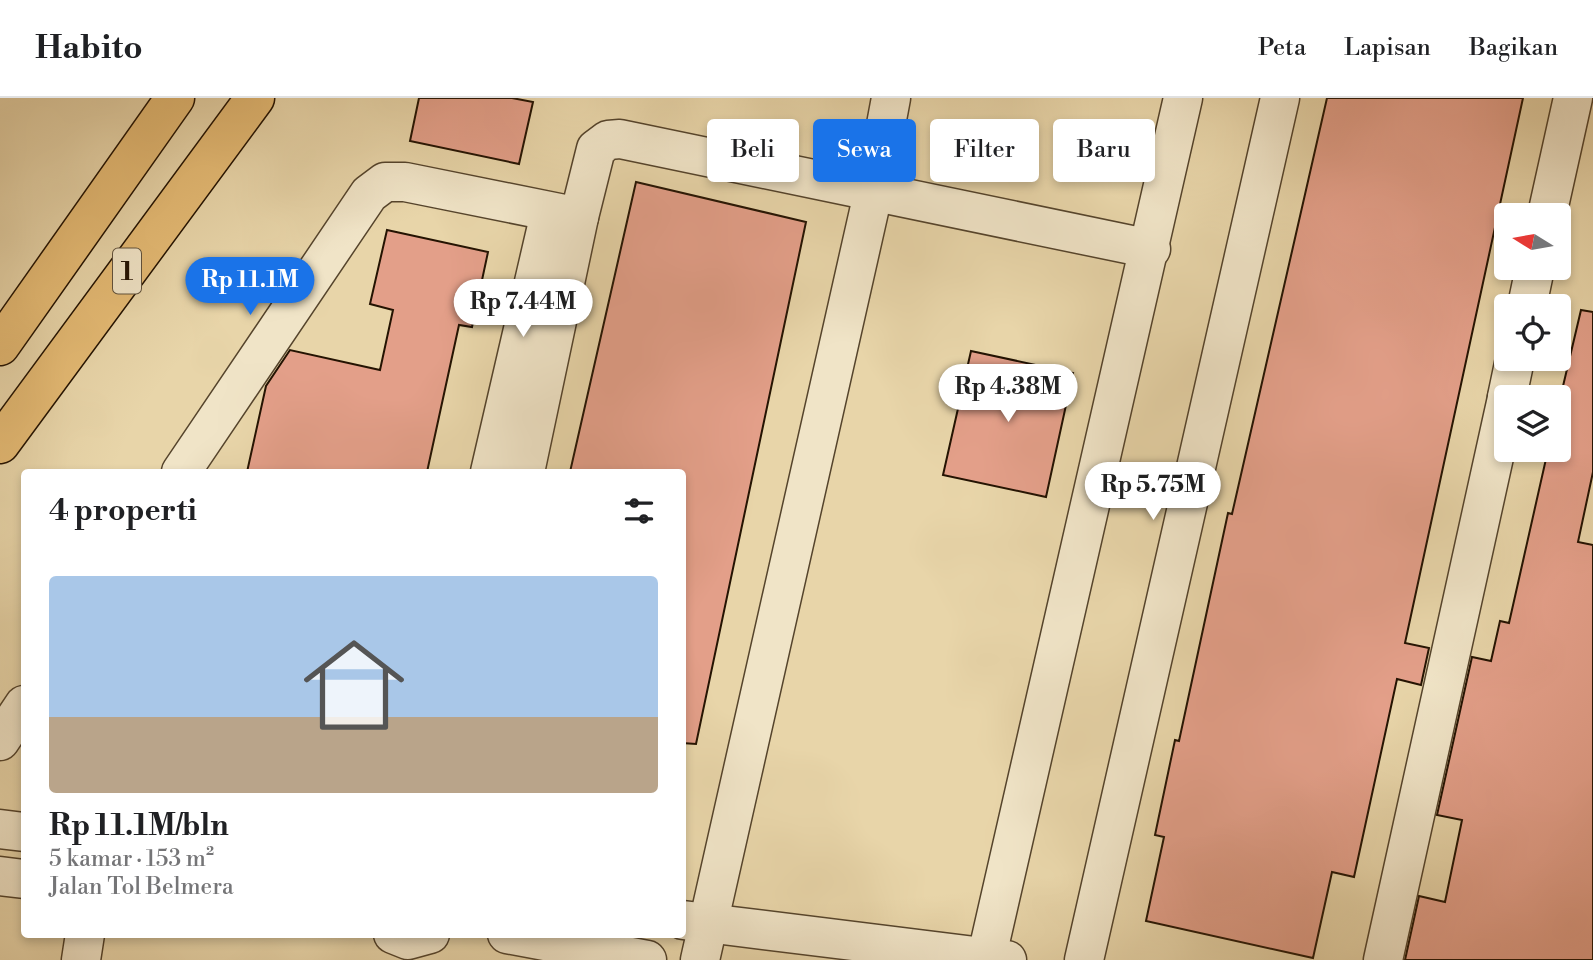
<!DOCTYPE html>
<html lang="id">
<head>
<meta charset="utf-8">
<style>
	:root { --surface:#fff; --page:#f6f6f6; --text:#202124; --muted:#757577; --line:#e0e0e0; --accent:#1a73e8 }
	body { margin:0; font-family:"Libre Bodoni",serif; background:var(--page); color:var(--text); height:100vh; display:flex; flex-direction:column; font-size:26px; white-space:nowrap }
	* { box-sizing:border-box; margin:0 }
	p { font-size:23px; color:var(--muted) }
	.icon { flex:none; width:38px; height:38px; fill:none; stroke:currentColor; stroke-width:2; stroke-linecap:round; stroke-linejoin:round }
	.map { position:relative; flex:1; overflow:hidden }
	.panel { position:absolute; left:21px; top:371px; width:665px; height:469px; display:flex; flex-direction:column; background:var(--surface); border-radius:7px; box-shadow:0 4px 10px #0003 }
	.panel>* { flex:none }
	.banner { position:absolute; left:707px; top:21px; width:665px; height:63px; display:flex; gap:14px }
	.needle { width:46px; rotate:281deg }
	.controls { position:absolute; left:1494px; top:105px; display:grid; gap:14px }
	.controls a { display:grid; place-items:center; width:77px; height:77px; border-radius:7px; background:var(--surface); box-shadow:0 4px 10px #0003; font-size:35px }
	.price { position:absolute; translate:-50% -60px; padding:0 16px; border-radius:24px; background:#fff; color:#222; font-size:23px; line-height:46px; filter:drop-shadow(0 2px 4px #0008) }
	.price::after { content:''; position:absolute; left:50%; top:42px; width:21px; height:16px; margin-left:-10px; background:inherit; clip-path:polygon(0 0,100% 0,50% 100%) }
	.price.current { background:var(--accent); color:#fff }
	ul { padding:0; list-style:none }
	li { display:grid; align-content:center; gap:14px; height:371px; padding:0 28px }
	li+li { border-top:2px solid var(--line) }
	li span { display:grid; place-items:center; height:217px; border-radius:7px; color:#555 }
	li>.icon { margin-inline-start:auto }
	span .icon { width:126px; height:126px; fill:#fffc; stroke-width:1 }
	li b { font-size:30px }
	h2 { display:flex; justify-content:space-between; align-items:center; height:84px; padding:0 28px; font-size:30px }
	.pill { padding:0 24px; border-radius:7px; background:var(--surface); box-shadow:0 4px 10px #0003; font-size:24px; line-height:63px }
	.pill.current { background:var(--accent); color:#fff }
	header { display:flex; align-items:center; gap:42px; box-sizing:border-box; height:98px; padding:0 35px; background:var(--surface); border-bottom:2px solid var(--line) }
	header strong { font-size:33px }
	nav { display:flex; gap:38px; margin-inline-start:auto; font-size:24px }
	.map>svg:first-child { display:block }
	.building { fill:#e39f89; stroke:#241302; stroke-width:2 }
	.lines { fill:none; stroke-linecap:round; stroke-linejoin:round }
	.minor-casing { stroke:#55442c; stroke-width:41 }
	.highway-casing { stroke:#241302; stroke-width:41 }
	.minor { stroke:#f0e4c7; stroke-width:38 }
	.highway { stroke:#e4ba74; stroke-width:38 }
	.labels { text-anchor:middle; stroke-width:7; stroke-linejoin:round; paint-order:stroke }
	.shield { fill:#f0e4c7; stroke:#61523d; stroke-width:2 }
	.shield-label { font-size:26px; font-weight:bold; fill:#241302 }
</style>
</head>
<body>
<header>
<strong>Habito</strong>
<nav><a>Peta</a><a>Lapisan</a><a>Bagikan</a></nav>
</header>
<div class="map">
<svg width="1593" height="862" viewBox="0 0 1593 862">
	<rect width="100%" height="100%" fill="#e8d5a9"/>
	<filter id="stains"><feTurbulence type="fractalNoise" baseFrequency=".00286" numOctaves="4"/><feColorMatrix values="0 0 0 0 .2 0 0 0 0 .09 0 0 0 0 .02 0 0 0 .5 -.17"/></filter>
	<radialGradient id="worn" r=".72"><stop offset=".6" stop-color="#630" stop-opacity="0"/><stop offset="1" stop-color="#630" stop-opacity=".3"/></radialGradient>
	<g class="building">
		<path d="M 419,0 L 512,0 L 533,4 L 519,66 L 410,43 Z"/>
		<path d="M 1327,0 L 1523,0 L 1405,545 L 1429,550 L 1421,587 L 1397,581 L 1354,779 L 1332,774 L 1313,860 L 1146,823 L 1164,739 L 1155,737 L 1175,642 L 1179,643 L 1228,415 L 1232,416 Z"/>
		<path d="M 636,84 L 806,124 L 696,646 L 682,645 L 682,374 L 570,374 Z"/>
		<path d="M 387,132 L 488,154 L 472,229 L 459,227 L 427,374 L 247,374 L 266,288 L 290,252 L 380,272 L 393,212 L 370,206 Z"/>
		<path d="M 1581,212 L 1593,214 L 1593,374 L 1578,444 L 1593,447 L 1593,862 L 1405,862 L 1419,798 L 1445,804 L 1462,722 L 1437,717 L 1472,559 L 1491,563 L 1500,523 L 1509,525 L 1548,352 L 1559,352 L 1559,305 Z"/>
		<path d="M 971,253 L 1073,275 L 1046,399 L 943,377 Z"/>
	</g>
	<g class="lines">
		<g class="minor-casing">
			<g id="minor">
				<path d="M 1547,117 L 1573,0"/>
				<path d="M 1527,208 L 1535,170"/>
				<path d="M 1507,299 L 1515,261"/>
				<path d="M 181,374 L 369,96 L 385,84 L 405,84 L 579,119 L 596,51 L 608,42 L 620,41 L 1151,151"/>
				<path d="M 490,374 L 550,115"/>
				<path d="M 525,374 L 579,119"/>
				<path d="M 0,643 L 24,607"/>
				<path d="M 0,731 L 24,734"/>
				<path d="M 0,778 L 24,781"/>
				<path d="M 683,822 L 1007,862"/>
				<path d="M 393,836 L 408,842 L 430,836"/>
				<path d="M 507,836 L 647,862"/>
				<path d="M 81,862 L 85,836"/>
				<path d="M 700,862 L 874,91 L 891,0"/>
				<path d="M 986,862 L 1183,0"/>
				<path d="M 1084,862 L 1280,0"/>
				<path d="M 1383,862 L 1507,300"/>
			</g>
		</g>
		<g class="highway-casing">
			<g id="highway">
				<path d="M 0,248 L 175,0"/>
				<path d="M 0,346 L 255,0"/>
			</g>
		</g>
		<use href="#minor" class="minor"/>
		<use href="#highway" class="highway"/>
	</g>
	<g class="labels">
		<rect class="shield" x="113" y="150.5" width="28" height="45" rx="5"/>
		<g class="shield-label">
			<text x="127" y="182">1</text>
		</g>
	</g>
	<rect width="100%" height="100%" filter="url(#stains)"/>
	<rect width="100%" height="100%" fill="url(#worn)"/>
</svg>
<div class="controls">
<a><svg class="needle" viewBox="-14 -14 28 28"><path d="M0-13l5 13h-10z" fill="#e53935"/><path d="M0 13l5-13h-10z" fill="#757577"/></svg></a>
<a><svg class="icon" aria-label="locate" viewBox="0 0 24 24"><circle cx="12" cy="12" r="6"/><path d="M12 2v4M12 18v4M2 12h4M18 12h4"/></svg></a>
<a><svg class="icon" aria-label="layers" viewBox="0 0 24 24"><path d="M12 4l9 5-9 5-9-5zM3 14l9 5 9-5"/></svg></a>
</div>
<b class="price current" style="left:250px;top:219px">Rp 11.1M</b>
<b class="price" style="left:523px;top:241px">Rp 7.44M</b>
<b class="price" style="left:1008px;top:326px">Rp 4.38M</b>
<b class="price" style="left:1153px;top:424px">Rp 5.75M</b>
<div class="banner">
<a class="pill">Beli</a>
<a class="pill current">Sewa</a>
<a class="pill">Filter</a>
<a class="pill">Baru</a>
</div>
<section class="panel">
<h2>4 properti<svg class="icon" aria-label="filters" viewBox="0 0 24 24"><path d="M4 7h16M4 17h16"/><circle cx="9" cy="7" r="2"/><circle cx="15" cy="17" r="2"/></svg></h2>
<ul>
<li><span style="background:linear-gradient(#a9c7e8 65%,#b9a48a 0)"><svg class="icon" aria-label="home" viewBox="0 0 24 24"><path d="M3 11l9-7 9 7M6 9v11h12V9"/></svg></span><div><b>Rp 11.1M/bln</b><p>5 kamar · 153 m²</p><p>Jalan Tol Belmera</p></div></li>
</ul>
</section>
</div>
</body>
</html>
